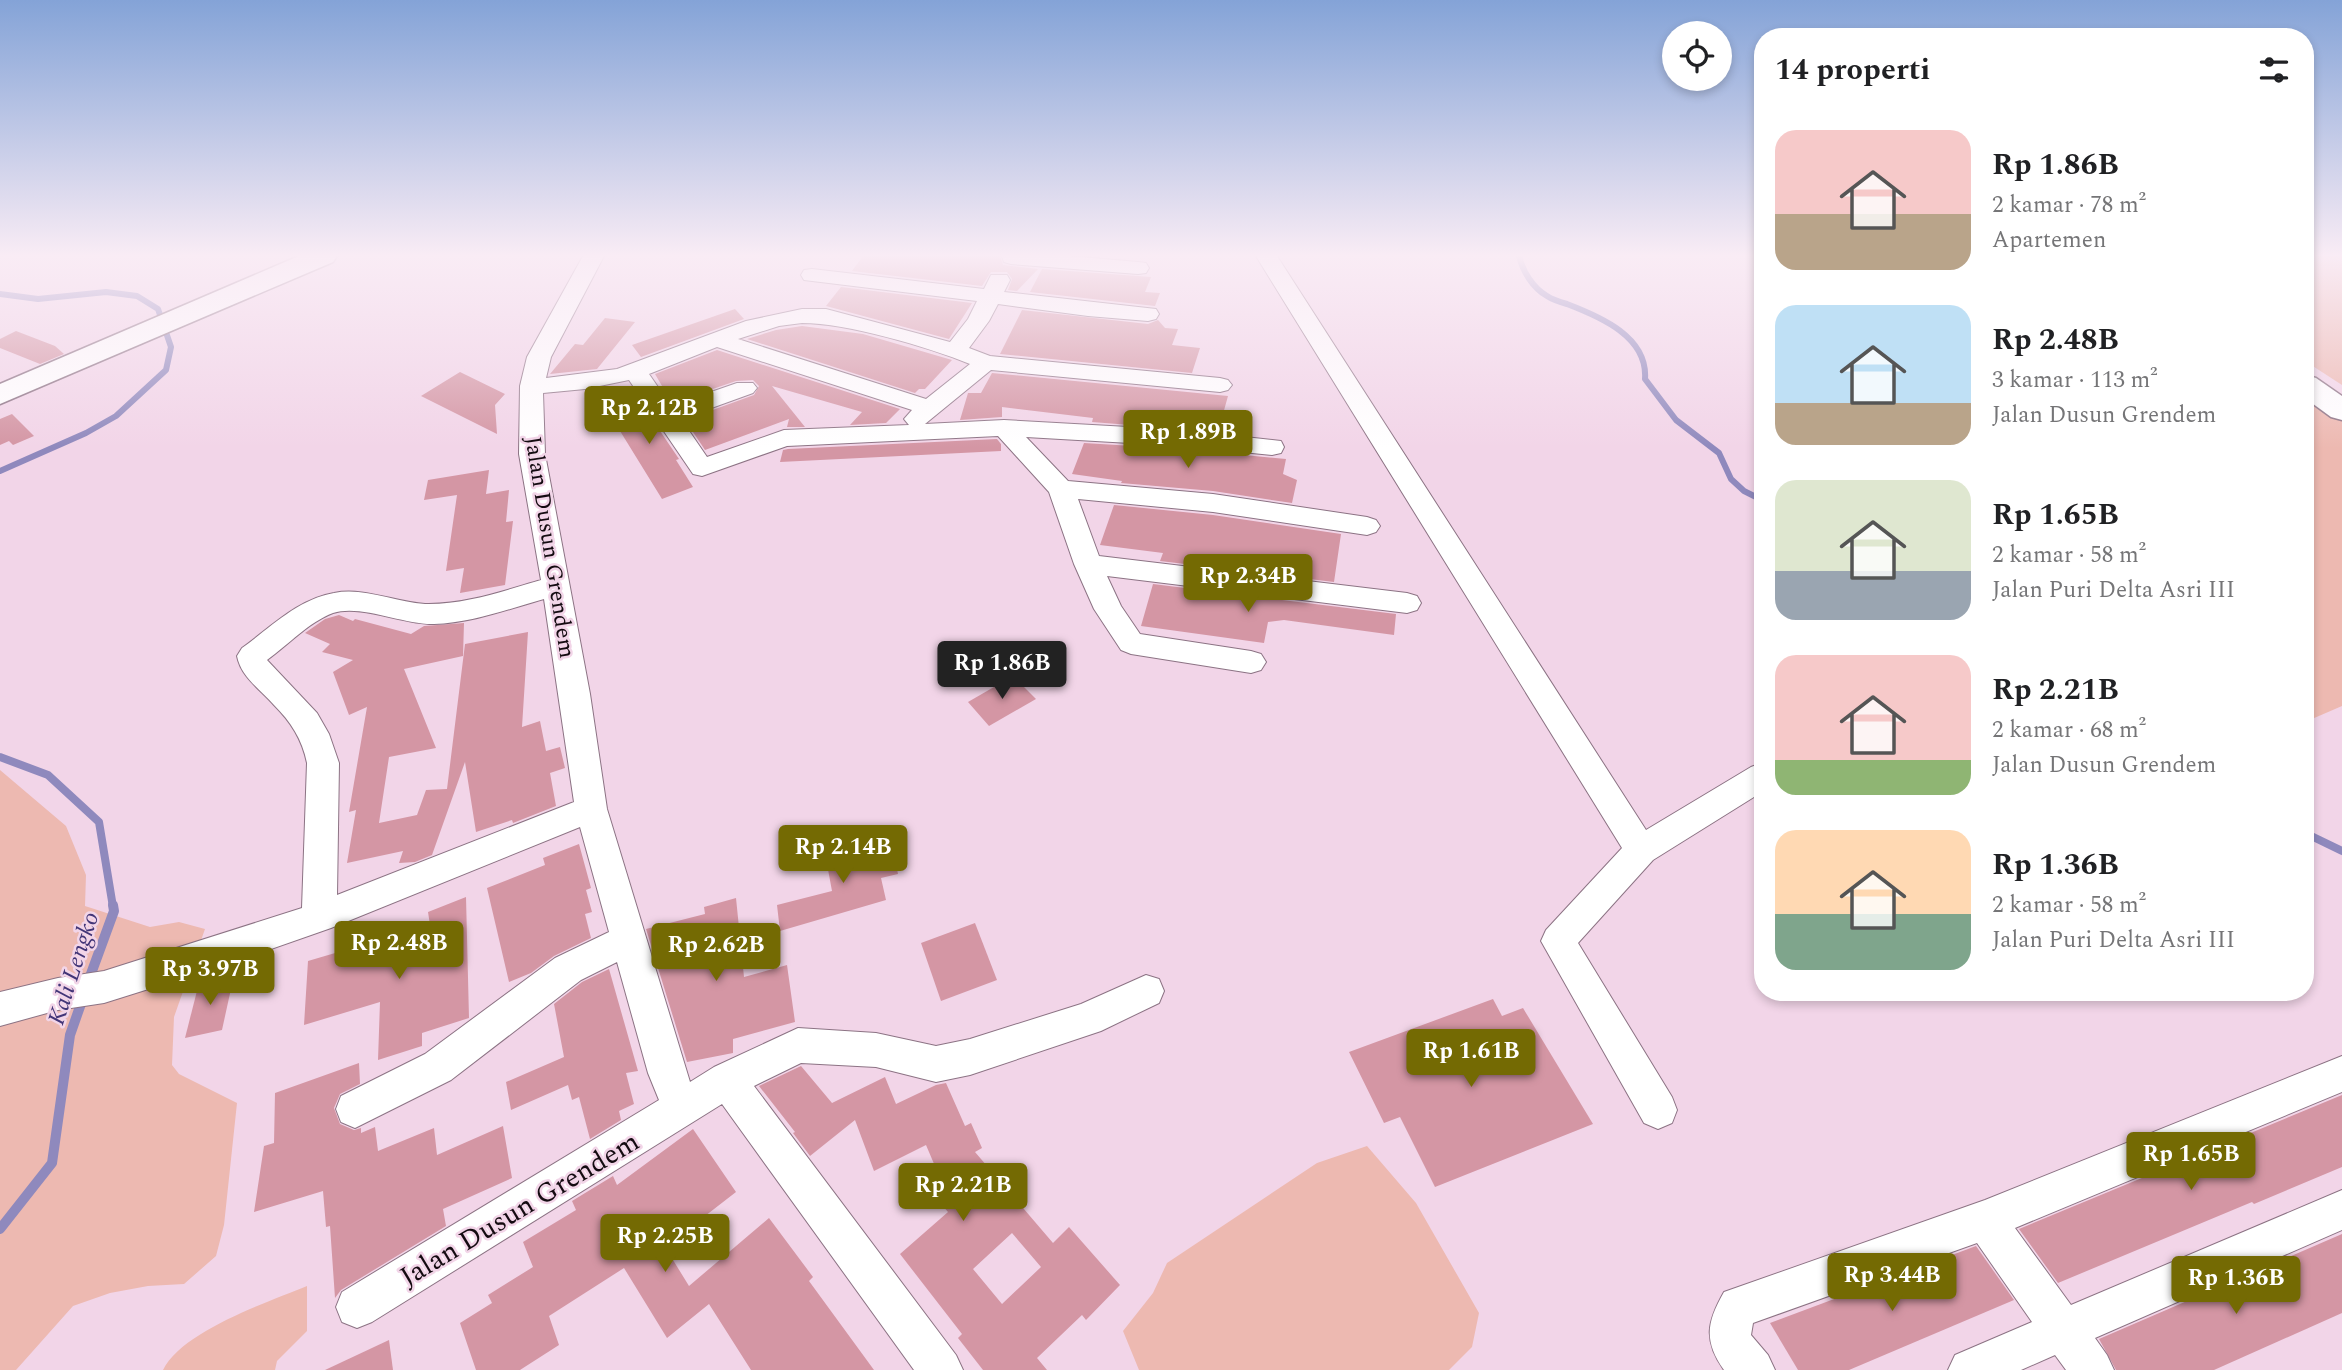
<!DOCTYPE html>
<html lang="id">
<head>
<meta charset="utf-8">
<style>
	:root { --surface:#fff; --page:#f2f2f2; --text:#202124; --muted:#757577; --accent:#746a03 }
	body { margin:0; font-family:Spectral,serif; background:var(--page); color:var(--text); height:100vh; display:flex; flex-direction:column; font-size:26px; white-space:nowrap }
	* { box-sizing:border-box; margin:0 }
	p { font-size:23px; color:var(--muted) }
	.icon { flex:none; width:38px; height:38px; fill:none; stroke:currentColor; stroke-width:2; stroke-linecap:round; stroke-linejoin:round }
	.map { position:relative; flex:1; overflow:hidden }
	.sheet { position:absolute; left:1754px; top:28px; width:560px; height:973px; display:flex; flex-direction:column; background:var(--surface); border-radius:28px; box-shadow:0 4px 10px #0003 }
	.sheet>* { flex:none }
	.buttons { position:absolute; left:1662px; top:21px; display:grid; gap:14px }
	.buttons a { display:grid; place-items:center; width:70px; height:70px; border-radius:50%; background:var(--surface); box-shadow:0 4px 10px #0003; font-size:35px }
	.price { position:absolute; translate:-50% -60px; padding:0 16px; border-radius:7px; background:var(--accent); color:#fff; font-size:23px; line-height:46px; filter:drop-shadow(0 2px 4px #0008) }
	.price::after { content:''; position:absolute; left:50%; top:42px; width:21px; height:16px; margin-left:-10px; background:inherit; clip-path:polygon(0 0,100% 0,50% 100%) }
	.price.current { background:#222; color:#fff }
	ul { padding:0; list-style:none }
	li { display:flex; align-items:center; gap:21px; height:175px; padding:0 21px }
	li span { display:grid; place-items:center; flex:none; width:196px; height:140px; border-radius:21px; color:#555 }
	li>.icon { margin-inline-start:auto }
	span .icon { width:84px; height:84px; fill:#fffc; stroke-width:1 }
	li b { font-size:30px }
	h2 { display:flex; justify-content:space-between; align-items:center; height:84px; padding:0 21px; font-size:30px }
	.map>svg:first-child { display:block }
	.green { fill:#edb9b1 }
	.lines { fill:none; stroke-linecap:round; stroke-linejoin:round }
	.stream-far2 { stroke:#8f89bd; stroke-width:6 }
	.stream-far1 { stroke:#8f89bd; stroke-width:8 }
	.stream { stroke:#8f89bd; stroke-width:10 }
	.building { fill:#d496a4; fill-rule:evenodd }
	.minor-casing { stroke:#8c7384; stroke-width:2 }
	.tertiary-casing { stroke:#8c7384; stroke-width:3 }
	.primary-casing { stroke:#8c7384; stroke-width:3 }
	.minor { fill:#fff; fill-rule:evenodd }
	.tertiary { fill:#fff; fill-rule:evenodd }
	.primary { fill:#fff; fill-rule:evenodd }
	.labels { text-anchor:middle; stroke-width:5; stroke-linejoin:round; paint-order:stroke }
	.street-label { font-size:23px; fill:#140b11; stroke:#f2d5e8 }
	.water-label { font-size:24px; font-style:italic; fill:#423577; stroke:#f2d5e8 }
	.near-street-label { font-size:28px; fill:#140b11; stroke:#f2d5e8 }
</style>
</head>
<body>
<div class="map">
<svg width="2342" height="1370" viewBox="0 0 2342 1370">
	<rect width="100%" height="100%" fill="#f2d5e8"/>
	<g class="green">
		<path d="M 2305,256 L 2342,256 L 2342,385 L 2305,361 Z"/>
		<path d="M 2305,393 L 2342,418 L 2342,706 L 2305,722 Z"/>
		<path d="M 0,770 L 66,826 L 86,875 L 85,906 L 150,927 L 179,922 L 205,929 L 174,1017 L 172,1065 L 179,1074 L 237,1103 L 224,1225 L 216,1256 L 184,1284 L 148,1286 L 110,1293 L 73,1306 L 16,1370 L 0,1370 Z"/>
		<path d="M 1367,1146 L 1416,1203 L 1479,1313 L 1472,1347 L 1449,1370 L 1139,1370 L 1123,1331 L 1153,1293 L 1167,1263 L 1317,1163 Z"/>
		<path d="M 307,1286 L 307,1331 L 277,1361 L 275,1370 L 163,1370 C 182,1331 268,1302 307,1286 Z"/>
	</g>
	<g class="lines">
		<g class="stream-far2">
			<path d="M 1519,256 C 1523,272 1533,288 1547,296 C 1553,300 1560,302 1567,304 C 1601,317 1648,337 1645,379 L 1676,420 L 1719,453 L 1731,479 L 1744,491 L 1762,500"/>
			<path d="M 0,294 L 38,299 L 106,292 L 137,296 L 158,309 L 171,347 L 166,370 L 116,416 L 86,433 L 0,471"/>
		</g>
		<g class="stream-far1">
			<path d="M 0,757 L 48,775 L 99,822 L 113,907"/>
			<path d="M 2305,833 L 2342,851"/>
		</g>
		<g class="stream">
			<path d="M 88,982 L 114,911 L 113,905"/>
			<path d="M 0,1229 L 52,1163 L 70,1035 L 83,998"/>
		</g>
	</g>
	<g class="building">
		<path d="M 863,256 L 1000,256 L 1003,265 L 1038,269 L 1017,291 L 1008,290 L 1012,279 L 1007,272 L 991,272 L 982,286 L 852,271 Z"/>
		<path d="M 1042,269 L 1151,277 L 1145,292 L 1160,293 L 1155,306 L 1030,292 Z"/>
		<path d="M 841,287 L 972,303 L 949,339 L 826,306 Z"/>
		<path d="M 735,309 L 744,319 L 641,357 L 632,345 Z"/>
		<path d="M 1022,310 L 1148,324 L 1158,320 L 1165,328 L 1178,329 L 1172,345 L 1200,348 L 1192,373 L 1000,354 Z"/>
		<path d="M 605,318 L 635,322 L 597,369 L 550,374 L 575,344 L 583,345 Z"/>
		<path d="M 802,326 L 863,334 L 952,360 L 925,389 L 919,389 L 915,393 L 747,339 L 776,330 Z"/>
		<path d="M 16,331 L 55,346 L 64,354 L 40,364 L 0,348 L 0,339 Z"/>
		<path d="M 717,350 L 900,409 L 886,423 L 850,425 L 862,412 L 772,386 L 805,427 L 787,427 L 789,419 L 705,450 L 685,420 L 754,395 L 759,386 L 753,380 L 736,381 L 672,403 L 655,374 Z"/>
		<path d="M 460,372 L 505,394 L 495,405 L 497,434 L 421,396 Z"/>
		<path d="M 992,373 L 1228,396 L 1223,414 L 1237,415 L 1232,433 L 1092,422 L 1093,418 L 1002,407 L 1002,417 L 960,420 L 968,393 L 981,393 Z"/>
		<path d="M 635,394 L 679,459 L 676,460 L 693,487 L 662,499 L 604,405 Z"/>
		<path d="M 12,414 L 34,436 L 13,445 L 9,441 L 0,445 L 0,419 Z"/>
		<path d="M 997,439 L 1001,444 L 1001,451 L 780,462 L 783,450 L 788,449 Z"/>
		<path d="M 1084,443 L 1182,449 L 1286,459 L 1283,474 L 1297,480 L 1292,503 L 1213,491 L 1121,483 L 1122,481 L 1072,474 Z"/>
		<path d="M 489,470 L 486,494 L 509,490 L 506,522 L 513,521 L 505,585 L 460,593 L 464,568 L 446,571 L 457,495 L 424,500 L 428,480 Z"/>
		<path d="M 1114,505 L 1213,515 L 1341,534 L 1334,582 L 1160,561 L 1163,553 L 1100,545 Z"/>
		<path d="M 1153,584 L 1396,614 L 1394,635 L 1284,620 L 1268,622 L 1264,643 L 1141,626 Z"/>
		<path d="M 339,615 L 353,621 L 355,619 L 411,634 L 424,626 L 464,623 L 463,656 L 404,669 L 436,748 L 389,757 L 379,823 L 417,815 L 426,790 L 447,789 L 465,644 L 528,632 L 522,727 L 540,721 L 546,751 L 560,747 L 565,768 L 550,773 L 556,806 L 513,823 L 512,820 L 476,832 L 465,762 L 432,855 L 415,862 L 399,863 L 403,851 L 347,863 L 356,810 L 349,812 L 367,707 L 349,715 L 333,672 L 353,660 L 322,652 L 330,644 L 305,633 L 325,619 Z"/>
		<path d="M 1013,676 L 1036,699 L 989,726 L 968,702 Z"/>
		<path d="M 869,837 L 873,859 L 894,854 L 898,874 L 881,878 L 886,900 L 780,931 L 777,905 L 832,891 L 824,848 Z"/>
		<path d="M 579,844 L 591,888 L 586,890 L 592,912 L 585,914 L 591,938 L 554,956 L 531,973 L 509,982 L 487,888 L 545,865 L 543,858 Z"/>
		<path d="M 466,897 L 469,1018 L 422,1033 L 422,1046 L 378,1060 L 380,1002 L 304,1025 L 308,961 L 430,925 L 428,912 Z"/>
		<path d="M 736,898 L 744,977 L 787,965 L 795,1022 L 733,1039 L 733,1053 L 687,1062 L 646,929 L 705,914 L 704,907 Z"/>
		<path d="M 975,923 L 997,980 L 941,1001 L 921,943 Z"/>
		<path d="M 609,969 L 638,1071 L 626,1073 L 634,1104 L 619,1111 L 621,1120 L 590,1139 L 579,1097 L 572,1100 L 568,1085 L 511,1110 L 506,1082 L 564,1057 L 554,1004 L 582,982 Z"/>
		<path d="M 234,975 L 222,1030 L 185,1038 L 199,983 Z"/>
		<path d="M 1493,999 L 1502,1016 L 1523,1008 L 1593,1124 L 1435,1187 L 1400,1117 L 1384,1123 L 1349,1052 Z"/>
		<path d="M 359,1063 L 360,1084 L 340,1094 L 334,1108 L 340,1124 L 354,1130 L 361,1128 L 361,1133 L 375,1127 L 378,1151 L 434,1128 L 437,1155 L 503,1126 L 512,1178 L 443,1209 L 446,1226 L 341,1290 L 335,1298 L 330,1226 L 326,1227 L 323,1191 L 254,1212 L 264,1146 L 274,1143 L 275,1093 Z"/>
		<path d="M 801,1066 L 832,1103 L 885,1077 L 896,1104 L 936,1085 L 946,1083 L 965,1126 L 971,1123 L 982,1148 L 975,1152 L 1053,1243 L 1069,1227 L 1120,1285 L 1086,1320 L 1082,1315 L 1037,1358 L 1047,1370 L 983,1370 L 958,1338 L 962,1334 L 900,1254 L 948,1212 L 942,1205 L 949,1199 L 926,1145 L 874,1171 L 855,1120 L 810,1156 L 793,1133 L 795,1132 L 759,1086 ZM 1012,1233 L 1041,1267 L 1002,1304 L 973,1269 Z"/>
		<path d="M 2342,1095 L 2342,1167 L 2254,1204 L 2252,1202 L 2058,1283 L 2019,1229 Z"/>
		<path d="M 693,1129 L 736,1192 L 665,1247 L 689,1286 L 769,1218 L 813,1277 L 809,1281 L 874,1370 L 751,1370 L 709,1304 L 667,1338 L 624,1268 L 549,1316 L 559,1345 L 520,1370 L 476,1370 L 460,1323 L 492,1303 L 488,1295 L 533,1267 L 523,1242 L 576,1210 L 572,1201 L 613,1176 L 617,1185 Z"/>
		<path d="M 2342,1234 L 2342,1313 L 2214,1370 L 2116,1370 L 2099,1339 Z"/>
		<path d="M 1976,1246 L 2014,1300 L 1849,1370 L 1798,1370 L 1770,1323 Z"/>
		<path d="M 389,1340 L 393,1370 L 325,1370 Z"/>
	</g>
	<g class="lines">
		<g class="minor-casing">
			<g id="minor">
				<path d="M 583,256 L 604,256 L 551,357 L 546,378 L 617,369 L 746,321 L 802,309 L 826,309 L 950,342 L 968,319 L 977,301 L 804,280 L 801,275 L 804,270 L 812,269 L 984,289 L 991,275 L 1007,275 L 1010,280 L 1004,292 L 1156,309 L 1159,314 L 1156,319 L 1148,321 L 1088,316 L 998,304 L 989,321 L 969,348 L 990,356 L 1220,378 L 1228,380 L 1232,385 L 1228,390 L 1220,392 L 991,370 L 925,424 L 1004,420 L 1182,430 L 1281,441 L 1284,447 L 1281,453 L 1272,455 L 1182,446 L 1026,437 L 1068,481 L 1213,494 L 1367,517 L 1376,520 L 1380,526 L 1376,532 L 1367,535 L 1213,512 L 1078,499 L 1099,556 L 1407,593 L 1417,596 L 1421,603 L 1417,610 L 1407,613 L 1107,576 L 1121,606 L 1140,634 L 1251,651 L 1261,654 L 1266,662 L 1261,670 L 1251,673 L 1131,654 L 1121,650 L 1094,609 L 1074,564 L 1049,492 L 998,436 L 787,446 L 702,476 L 693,474 L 629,380 L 585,389 L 543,393 L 545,454 L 590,694 L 607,809 L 690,1082 L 714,1067 L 798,1028 L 876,1033 L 936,1046 L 970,1039 L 1081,1004 L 1146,975 L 1159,979 L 1164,991 L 1159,1003 L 1101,1031 L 970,1075 L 936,1082 L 876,1067 L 801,1063 L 754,1086 L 956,1355 L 963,1370 L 914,1370 L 722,1104 L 372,1322 L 357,1328 L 342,1322 L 336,1307 L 342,1292 L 659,1100 L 648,1073 L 617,962 L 581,980 L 451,1080 L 355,1128 L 341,1122 L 336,1109 L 341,1096 L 425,1054 L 555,958 L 609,932 L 580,827 L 331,928 L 228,964 L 104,1003 L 58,1010 L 0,1026 L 0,992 L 58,978 L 104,971 L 302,908 L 307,763 C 302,739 291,722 274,705 C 260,689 241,677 237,656 L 242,648 C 270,628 298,599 334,593 C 364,587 394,602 425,604 C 464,605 503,591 541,580 L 519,454 L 520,386 L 527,357 ZM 802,323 C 847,323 928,347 970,364 L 926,399 L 738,339 L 779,326 ZM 717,347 L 912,410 L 904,419 L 909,425 L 784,430 L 707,457 L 681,419 L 753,393 L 757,388 L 753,383 L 737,383 L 671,406 L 649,374 ZM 544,599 L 574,802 L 337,895 L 339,763 L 329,734 L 317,713 L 267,660 C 288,645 309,622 333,613 C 361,604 404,625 434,624 C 472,623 508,609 544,599 Z"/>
				<path d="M 1002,256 L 1069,256 L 1138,262 L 1146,263 L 1149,268 L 1146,273 L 1138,274 L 1011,264 L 1004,262 Z"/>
				<path d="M 1256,256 L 1277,256 L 1646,830 L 1751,767 L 1762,763 L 1762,792 L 1653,860 L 1578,943 L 1672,1097 L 1677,1110 L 1672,1123 L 1658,1129 L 1644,1123 L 1541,941 L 1546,930 L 1622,848 Z"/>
				<path d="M 2342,1056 L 2342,1092 L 2015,1228 L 2071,1305 L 2342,1190 L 2342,1230 L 2095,1338 L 2107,1355 L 2114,1370 L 2066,1370 L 2055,1355 L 2021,1370 L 1948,1370 L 1955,1355 L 2032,1322 L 1977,1243 L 1753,1323 L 1751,1335 L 1768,1355 L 1775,1370 L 1724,1370 C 1703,1340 1707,1322 1724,1292 L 1985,1200 Z"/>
			</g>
		</g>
		<g class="tertiary-casing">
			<path id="tertiary" d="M 2305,375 L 2316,378 L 2342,396 L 2342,420 L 2331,417 L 2305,398 Z"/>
		</g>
		<g class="primary-casing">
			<path id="primary" d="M 299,256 L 337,256 L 333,262 L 0,404 L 0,384 Z"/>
		</g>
		<use href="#minor" class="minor"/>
		<use href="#tertiary" class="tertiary"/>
		<use href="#primary" class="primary"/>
	</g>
	<linearGradient id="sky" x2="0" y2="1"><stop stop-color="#84a3d7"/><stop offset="0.57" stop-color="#f9ecf5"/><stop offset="1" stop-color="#f9ecf5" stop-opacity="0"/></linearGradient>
	<rect width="2342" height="448" fill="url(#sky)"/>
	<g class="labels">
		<g class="street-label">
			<text transform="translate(551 547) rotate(81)" y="8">Jalan Dusun Grendem</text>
		</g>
		<g class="water-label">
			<text transform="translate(73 968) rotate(-72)" y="8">Kali Lengko</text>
		</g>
		<g class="near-street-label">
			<text transform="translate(519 1208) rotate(-31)" y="10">Jalan Dusun Grendem</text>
		</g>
	</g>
</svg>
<div class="buttons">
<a><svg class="icon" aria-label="locate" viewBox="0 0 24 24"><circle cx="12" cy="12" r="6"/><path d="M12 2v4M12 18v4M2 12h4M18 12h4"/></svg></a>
</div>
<b class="price" style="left:649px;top:446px">Rp 2.12B</b>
<b class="price" style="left:1188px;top:470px">Rp 1.89B</b>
<b class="price" style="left:1248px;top:614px">Rp 2.34B</b>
<b class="price current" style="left:1002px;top:701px">Rp 1.86B</b>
<b class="price" style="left:843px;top:885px">Rp 2.14B</b>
<b class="price" style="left:399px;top:981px">Rp 2.48B</b>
<b class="price" style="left:716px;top:983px">Rp 2.62B</b>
<b class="price" style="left:210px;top:1007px">Rp 3.97B</b>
<b class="price" style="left:1471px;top:1089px">Rp 1.61B</b>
<b class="price" style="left:2191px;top:1192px">Rp 1.65B</b>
<b class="price" style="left:963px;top:1223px">Rp 2.21B</b>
<b class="price" style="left:665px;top:1274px">Rp 2.25B</b>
<b class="price" style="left:1892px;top:1313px">Rp 3.44B</b>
<b class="price" style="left:2236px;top:1316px">Rp 1.36B</b>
<section class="sheet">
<h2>14 properti<svg class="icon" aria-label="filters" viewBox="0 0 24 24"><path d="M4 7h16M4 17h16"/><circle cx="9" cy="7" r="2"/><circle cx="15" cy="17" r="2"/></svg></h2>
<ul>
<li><span style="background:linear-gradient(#f6c9c9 60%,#b9a48a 0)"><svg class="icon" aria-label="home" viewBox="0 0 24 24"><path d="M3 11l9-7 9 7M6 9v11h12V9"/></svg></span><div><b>Rp 1.86B</b><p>2 kamar · 78 m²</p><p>Apartemen</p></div></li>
<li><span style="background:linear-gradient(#bfe0f5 70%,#b9a48a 0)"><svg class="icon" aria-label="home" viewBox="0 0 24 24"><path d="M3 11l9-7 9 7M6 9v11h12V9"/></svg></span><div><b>Rp 2.48B</b><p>3 kamar · 113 m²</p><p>Jalan Dusun Grendem</p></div></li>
<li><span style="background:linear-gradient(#dfe7d0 65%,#9aa5b1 0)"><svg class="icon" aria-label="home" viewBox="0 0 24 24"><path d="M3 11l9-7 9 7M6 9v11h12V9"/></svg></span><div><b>Rp 1.65B</b><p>2 kamar · 58 m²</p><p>Jalan Puri Delta Asri III</p></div></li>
<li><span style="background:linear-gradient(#f6c9c9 75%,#8fb573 0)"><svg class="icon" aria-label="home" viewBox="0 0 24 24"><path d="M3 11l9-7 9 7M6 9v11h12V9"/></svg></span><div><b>Rp 2.21B</b><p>2 kamar · 68 m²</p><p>Jalan Dusun Grendem</p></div></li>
<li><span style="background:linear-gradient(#ffd9b3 60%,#7fa58c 0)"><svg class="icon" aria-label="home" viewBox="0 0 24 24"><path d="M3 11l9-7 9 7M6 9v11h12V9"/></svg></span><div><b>Rp 1.36B</b><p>2 kamar · 58 m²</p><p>Jalan Puri Delta Asri III</p></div></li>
</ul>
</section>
</div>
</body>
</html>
